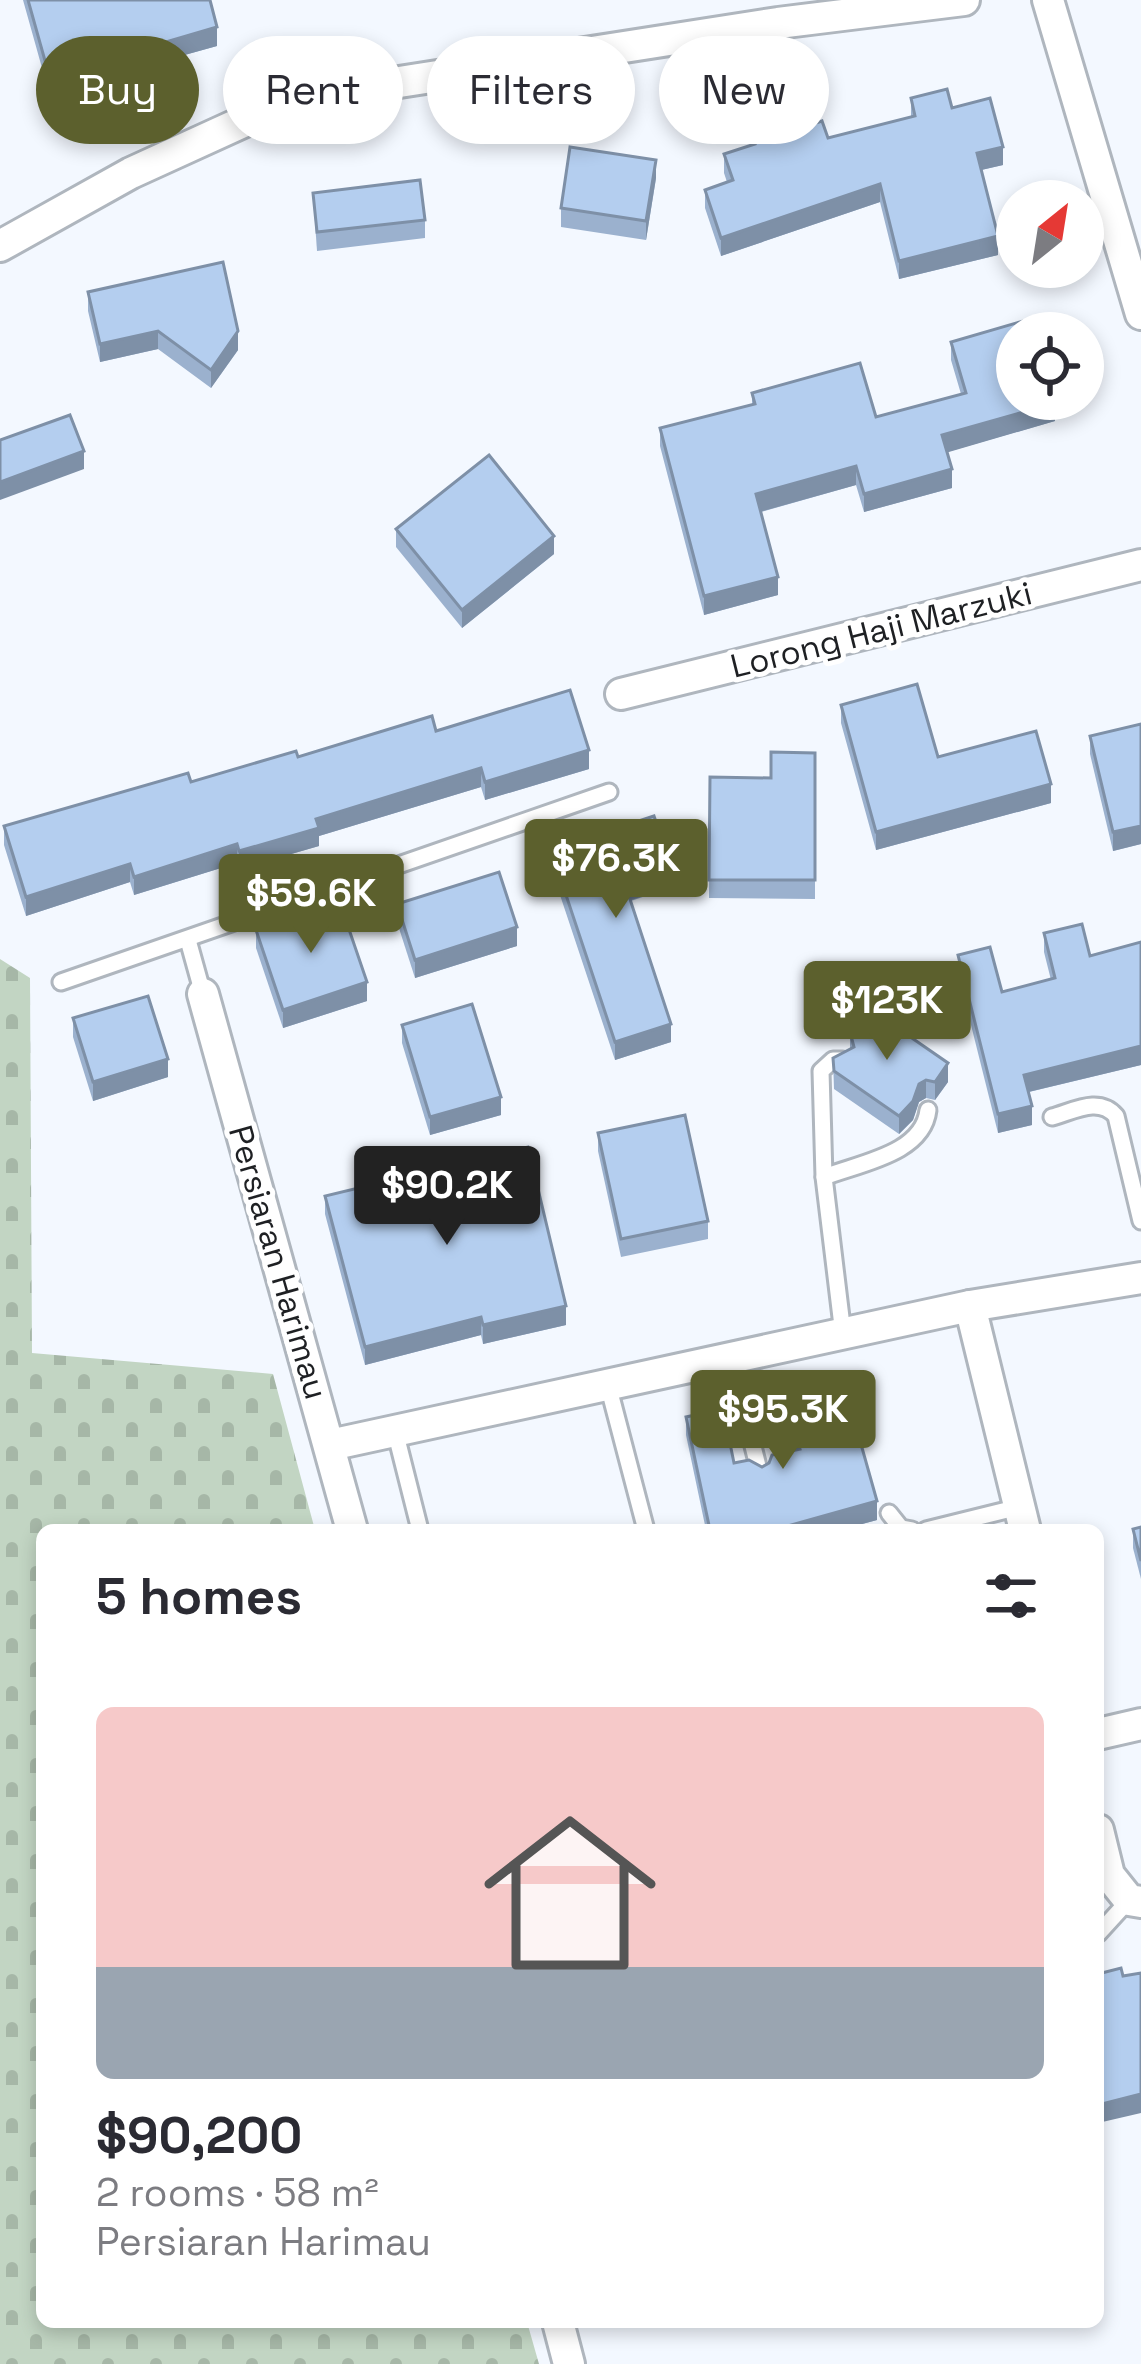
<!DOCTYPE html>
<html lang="en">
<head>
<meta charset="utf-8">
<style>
	:root { --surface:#fff; --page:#f7f7f7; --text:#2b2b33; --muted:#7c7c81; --accent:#5c602d }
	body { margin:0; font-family:"Space Grotesk",sans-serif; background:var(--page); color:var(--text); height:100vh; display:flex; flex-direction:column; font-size:45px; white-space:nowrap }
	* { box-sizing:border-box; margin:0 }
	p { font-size:39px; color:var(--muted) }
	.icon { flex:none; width:66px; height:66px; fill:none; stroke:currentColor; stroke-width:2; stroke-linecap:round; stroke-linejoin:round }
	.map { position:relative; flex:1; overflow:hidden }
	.side { position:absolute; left:36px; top:1524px; width:1068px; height:804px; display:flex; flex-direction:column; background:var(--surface); border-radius:18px; box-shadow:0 6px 18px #0003 }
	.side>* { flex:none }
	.hud { position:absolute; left:36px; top:36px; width:1071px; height:108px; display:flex; gap:24px }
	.needle { width:78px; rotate:30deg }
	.controls { position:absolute; left:996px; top:180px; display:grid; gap:24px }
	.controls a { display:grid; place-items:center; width:108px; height:108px; border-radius:50%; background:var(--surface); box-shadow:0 6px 18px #0003; font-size:60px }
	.price { position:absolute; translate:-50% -102px; padding:0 27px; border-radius:12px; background:var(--accent); color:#fff; font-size:39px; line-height:78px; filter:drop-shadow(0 3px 6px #0008) }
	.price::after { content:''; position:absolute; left:50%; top:72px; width:36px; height:27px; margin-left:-18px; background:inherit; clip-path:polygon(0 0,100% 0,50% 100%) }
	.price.selected { background:#222; color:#fff }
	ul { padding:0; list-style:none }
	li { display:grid; align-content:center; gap:24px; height:636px; padding:0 60px }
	li span { display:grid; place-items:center; height:372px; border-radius:18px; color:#555 }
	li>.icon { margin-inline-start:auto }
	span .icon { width:216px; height:216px; fill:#fffc; stroke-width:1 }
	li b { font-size:51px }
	h2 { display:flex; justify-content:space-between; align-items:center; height:144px; padding:0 60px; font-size:51px }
	.pill { padding:0 42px; border-radius:54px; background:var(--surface); box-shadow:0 6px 18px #0003; font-size:42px; line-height:108px }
	.pill.selected { background:var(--accent); color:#fff }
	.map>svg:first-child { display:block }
	.cemetery { fill:url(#cemetery-stones) }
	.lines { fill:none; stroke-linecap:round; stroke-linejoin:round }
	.service-casing { stroke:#afb6be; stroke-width:21 }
	.minor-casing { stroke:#afb6be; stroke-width:36 }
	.service { stroke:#fff; stroke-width:15 }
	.minor { stroke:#fff; stroke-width:30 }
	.wall { fill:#9bb1ce }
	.shaded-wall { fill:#7e90a7 }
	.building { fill:#b4ceef; stroke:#7e90a7; stroke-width:3 }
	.labels { text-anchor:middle; stroke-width:10; stroke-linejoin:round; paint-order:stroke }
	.street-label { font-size:33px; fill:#1e2023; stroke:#fff }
</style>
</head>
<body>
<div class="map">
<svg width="1141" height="2364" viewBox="0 0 1141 2364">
	<defs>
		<pattern id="cemetery-stones" width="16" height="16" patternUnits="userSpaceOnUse" patternTransform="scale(3)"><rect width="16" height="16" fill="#c2d5c3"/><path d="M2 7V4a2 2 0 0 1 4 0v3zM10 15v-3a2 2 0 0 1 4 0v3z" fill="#a6b7a7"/></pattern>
	</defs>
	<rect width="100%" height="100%" fill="#f3f8ff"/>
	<path class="cemetery" d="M 0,959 L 30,978 L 32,1353 L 273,1374 L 315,1530 L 42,1530 L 42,2322 L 527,2322 L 539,2364 L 0,2364 Z"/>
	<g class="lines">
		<g class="service-casing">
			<g id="service">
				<path d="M 188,940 L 203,994"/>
				<path d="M 61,982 L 609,792"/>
				<path d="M 1052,1117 C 1074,1111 1099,1096 1116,1116 L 1141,1221"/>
				<path d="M 824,1177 C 860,1163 923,1154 928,1110"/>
				<path d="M 843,1334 L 824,1177 L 821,1071 L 833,1060 L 843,1060"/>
				<path d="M 731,1359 L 760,1474"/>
				<path d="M 608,1385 L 646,1530"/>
				<path d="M 395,1431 L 420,1530"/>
				<path d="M 889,1513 L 901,1528 L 912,1530"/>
				<path d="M 926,1530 L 1019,1507"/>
				<path d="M 1098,1934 L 1129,1900"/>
			</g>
		</g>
		<g class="minor-casing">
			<g id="minor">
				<path d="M 1048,0 L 1141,314"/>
				<path d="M 0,246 L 131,173 L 258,115 L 380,85 L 778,23 L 964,0"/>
				<path d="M 621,694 L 1141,565"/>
				<path d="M 203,994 L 352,1530"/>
				<path d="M 970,1306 L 1025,1530"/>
				<path d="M 330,1445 L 970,1306 L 1141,1278"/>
				<path d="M 1098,1734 L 1141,1724"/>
				<path d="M 1098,1830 L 1109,1875 L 1129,1900 L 1141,1902"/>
				<path d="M 558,2322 L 569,2364"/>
			</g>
		</g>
		<use href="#service" class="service"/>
		<use href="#minor" class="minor"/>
	</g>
	<g class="wall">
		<path d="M 23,0 L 210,0 L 217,46 L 163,61 L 163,74 L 101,91 L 101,106 L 56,118 Z"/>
		<path d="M 911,98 L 952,108 L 1003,165 L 981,170 L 998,255 L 899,279 L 880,202 L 721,256 L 705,208 L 705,190 L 727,182 L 724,173 L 724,154 L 750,145 L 750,129 L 828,138 L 911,117 Z"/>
		<path d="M 656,178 L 646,240 L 561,227 L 561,208 Z"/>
		<path d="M 313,193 L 425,220 L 425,238 L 317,251 Z"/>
		<path d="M 88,292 L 238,350 L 211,388 L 158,349 L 100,362 L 88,311 Z"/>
		<path d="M 951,342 L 1055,421 L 947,452 L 952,488 L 864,512 L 856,485 L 761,512 L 778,595 L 704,615 L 660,446 L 660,428 L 752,405 L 752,393 L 876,417 L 961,394 L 951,360 Z"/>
		<path d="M 396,529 L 554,554 L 462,628 L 396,547 Z"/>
		<path d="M 841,705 L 938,757 L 1051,803 L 876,850 L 841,723 Z"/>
		<path d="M 1141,724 L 1141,844 L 1113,851 L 1090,754 L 1090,736 Z"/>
		<path d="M 436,731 L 589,769 L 485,800 L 481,787 L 319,836 L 319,846 L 239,869 L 237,863 L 134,895 L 130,882 L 26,916 L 4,845 L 4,826 L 298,757 Z"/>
		<path d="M 815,753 L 815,899 L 709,898 L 710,777 L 771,778 Z"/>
		<path d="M 551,850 L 672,887 L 631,901 L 671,1042 L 615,1060 L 551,868 Z"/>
		<path d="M 397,904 L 517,946 L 415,978 L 397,922 Z"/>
		<path d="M 256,930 L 367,1001 L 283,1028 L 256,948 Z"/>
		<path d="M 1044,933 L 1090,956 L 1141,1065 L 1029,1092 L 1032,1125 L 998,1133 L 958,973 L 958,955 L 1002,992 L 1051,980 L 1044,952 Z"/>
		<path d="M 73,1018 L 168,1077 L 93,1101 L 73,1037 Z"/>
		<path d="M 402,1025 L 501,1115 L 430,1135 L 402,1043 Z"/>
		<path d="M 850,1032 L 948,1082 L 935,1100 L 926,1098 L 919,1102 L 913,1120 L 899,1134 L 834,1089 L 833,1058 L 850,1049 Z"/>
		<path d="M 598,1133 L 708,1221 L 708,1239 L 621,1257 L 598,1151 Z"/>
		<path d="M 325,1196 L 566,1325 L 483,1344 L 481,1335 L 365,1365 L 325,1214 Z"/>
		<path d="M 790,1414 L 877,1520 L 840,1530 L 706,1530 L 686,1435 L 686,1417 L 734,1463 L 762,1467 L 795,1450 L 790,1432 Z"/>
		<path d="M 1141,1527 L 1141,1579 L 1133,1548 L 1133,1529 Z"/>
	</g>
	<g class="shaded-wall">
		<path d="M 217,27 L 217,46 L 163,61 L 163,74 L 101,91 L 101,106 L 56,118 L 56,100 L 97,74 L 159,44 Z"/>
		<path d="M 1003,147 L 1003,165 L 977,171 L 977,153 Z"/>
		<path d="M 656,160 L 656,178 L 646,240 L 646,221 Z"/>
		<path d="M 880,184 L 880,202 L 721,256 L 721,238 Z"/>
		<path d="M 998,236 L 998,255 L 899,279 L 899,261 Z"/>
		<path d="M 158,331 L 158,349 L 100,362 L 100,344 Z"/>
		<path d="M 238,331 L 238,350 L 211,388 L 211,370 Z"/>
		<path d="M 1055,403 L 1055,421 L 942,454 L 942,435 Z"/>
		<path d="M 84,451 L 84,469 L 0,500 L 0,482 Z"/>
		<path d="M 856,466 L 856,485 L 756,513 L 756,494 Z"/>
		<path d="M 952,469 L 952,488 L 864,512 L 864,494 Z"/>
		<path d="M 554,536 L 554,554 L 462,628 L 462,610 Z"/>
		<path d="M 778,577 L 778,595 L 704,615 L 704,596 Z"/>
		<path d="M 589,750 L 589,769 L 485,800 L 485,782 Z"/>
		<path d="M 481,768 L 481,787 L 319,836 L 319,846 L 239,869 L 239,851 L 316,819 Z"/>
		<path d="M 1051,784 L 1051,803 L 876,850 L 876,832 Z"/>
		<path d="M 1141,826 L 1141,844 L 1113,851 L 1113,832 Z"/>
		<path d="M 237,844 L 237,863 L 134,895 L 134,877 Z"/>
		<path d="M 130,864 L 130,882 L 26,916 L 26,897 Z"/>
		<path d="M 672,869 L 672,887 L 625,902 L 625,884 Z"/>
		<path d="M 517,927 L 517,946 L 415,978 L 415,960 Z"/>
		<path d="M 367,982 L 367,1001 L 283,1028 L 283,1010 Z"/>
		<path d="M 671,1024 L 671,1042 L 615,1060 L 615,1042 Z"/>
		<path d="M 1141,1046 L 1141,1065 L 1024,1093 L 1024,1075 Z"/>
		<path d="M 168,1059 L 168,1077 L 93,1101 L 93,1082 Z"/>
		<path d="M 948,1063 L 948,1082 L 935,1100 L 935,1082 Z"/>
		<path d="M 926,1080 L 926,1098 L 919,1102 L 913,1120 L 899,1134 L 899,1116 L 919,1084 Z"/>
		<path d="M 501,1097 L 501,1115 L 430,1135 L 430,1117 Z"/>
		<path d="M 1032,1106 L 1032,1125 L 998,1133 L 998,1114 Z"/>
		<path d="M 566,1306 L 566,1325 L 483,1344 L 483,1325 Z"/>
		<path d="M 481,1317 L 481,1335 L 365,1365 L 365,1347 Z"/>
		<path d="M 877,1501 L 877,1520 L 840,1530 L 788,1530 L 788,1526 Z"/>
		<path d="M 1141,2094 L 1141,2113 L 1098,2123 L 1098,2105 Z"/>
	</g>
	<g class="building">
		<path d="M 28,0 L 210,0 L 217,27 L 159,44 L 163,56 L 97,74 L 101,88 L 56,100 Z"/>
		<path d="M 947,89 L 952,108 L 990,98 L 1003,147 L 977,153 L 998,236 L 899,261 L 880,184 L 721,238 L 705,190 L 733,180 L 724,154 L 755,144 L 750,129 L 783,118 L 788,132 L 822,121 L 828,138 L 915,116 L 911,98 Z"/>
		<path d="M 570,147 L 656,160 L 646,221 L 561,208 Z"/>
		<path d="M 420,180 L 425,220 L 317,232 L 313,193 Z"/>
		<path d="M 223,262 L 238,331 L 211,370 L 158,331 L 100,344 L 88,292 Z"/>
		<path d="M 1030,319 L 1034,333 L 1017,333 L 1017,399 L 1054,399 L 1055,403 L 942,435 L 952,469 L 864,494 L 856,466 L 756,494 L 778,577 L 704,596 L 660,428 L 755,404 L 752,393 L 860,363 L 876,417 L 966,393 L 951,342 Z"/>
		<path d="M 70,415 L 84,451 L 0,482 L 0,440 Z"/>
		<path d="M 489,455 L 554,536 L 462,610 L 396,529 Z"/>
		<path d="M 917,684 L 938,757 L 1036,731 L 1051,784 L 876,832 L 841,705 Z"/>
		<path d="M 570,690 L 589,750 L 485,782 L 481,768 L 316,819 L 319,828 L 239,851 L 237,844 L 134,877 L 130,864 L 26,897 L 4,826 L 188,773 L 191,782 L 296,751 L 298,757 L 432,716 L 436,731 Z"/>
		<path d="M 1141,724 L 1141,826 L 1113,832 L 1090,736 Z"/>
		<path d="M 771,752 L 815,753 L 815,880 L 709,880 L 710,777 L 771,778 Z"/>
		<path d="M 654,816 L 672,869 L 625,884 L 671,1024 L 615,1042 L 551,850 Z"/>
		<path d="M 499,872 L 517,927 L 415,960 L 397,904 Z"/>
		<path d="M 340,903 L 367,982 L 283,1010 L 256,930 Z"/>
		<path d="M 1082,924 L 1090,956 L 1141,942 L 1141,1046 L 1024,1075 L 1032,1106 L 998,1114 L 958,955 L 990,947 L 1002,992 L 1055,978 L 1044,933 Z"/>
		<path d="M 148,996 L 168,1059 L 93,1082 L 73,1018 Z"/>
		<path d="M 472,1004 L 501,1097 L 430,1117 L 402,1025 Z"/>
		<path d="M 867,1007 L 948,1063 L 935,1082 L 926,1080 L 919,1084 L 913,1101 L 899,1116 L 834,1071 L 833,1058 L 854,1047 L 850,1032 Z"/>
		<path d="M 685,1115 L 708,1221 L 621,1239 L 598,1133 Z"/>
		<path d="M 528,1147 L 566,1306 L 483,1325 L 481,1317 L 365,1347 L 325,1196 Z"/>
		<path d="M 848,1398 L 877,1501 L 788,1526 L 788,1530 L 710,1530 L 686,1417 L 723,1409 L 734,1463 L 749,1460 L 762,1467 L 769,1463 L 772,1455 L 800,1449 L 790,1414 Z"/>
		<path d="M 1141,1527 L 1141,1561 L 1133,1529 Z"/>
		<path d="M 1121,1968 L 1123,1976 L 1141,1973 L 1141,2094 L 1098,2105 L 1098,1974 Z"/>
	</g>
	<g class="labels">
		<g class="street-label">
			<text transform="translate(881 629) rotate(-14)" y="12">Lorong Haji Marzuki</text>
			<text transform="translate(279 1262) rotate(74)" y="12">Persiaran Harimau</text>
		</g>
	</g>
</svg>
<div class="controls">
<a><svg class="needle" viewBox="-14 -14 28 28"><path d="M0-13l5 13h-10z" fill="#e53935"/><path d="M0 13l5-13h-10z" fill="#7c7c81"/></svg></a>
<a><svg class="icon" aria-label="locate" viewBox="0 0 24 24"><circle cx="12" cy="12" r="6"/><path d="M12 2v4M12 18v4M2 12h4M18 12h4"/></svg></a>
</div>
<b class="price" style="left:616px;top:921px">$76.3K</b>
<b class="price" style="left:311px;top:956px">$59.6K</b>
<b class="price" style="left:887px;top:1063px">$123K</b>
<b class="price selected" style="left:447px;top:1248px">$90.2K</b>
<b class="price" style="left:783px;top:1472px">$95.3K</b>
<div class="hud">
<a class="pill selected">Buy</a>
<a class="pill">Rent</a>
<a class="pill">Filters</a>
<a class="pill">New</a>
</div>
<section class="side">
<h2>5 homes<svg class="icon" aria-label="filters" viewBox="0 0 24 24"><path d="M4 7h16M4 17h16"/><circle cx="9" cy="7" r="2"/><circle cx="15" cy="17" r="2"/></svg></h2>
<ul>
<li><span style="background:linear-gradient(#f6c9c9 70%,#9aa5b1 0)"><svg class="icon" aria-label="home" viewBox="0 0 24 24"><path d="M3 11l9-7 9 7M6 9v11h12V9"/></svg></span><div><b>$90,200</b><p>2 rooms · 58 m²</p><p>Persiaran Harimau</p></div></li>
</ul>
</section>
</div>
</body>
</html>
